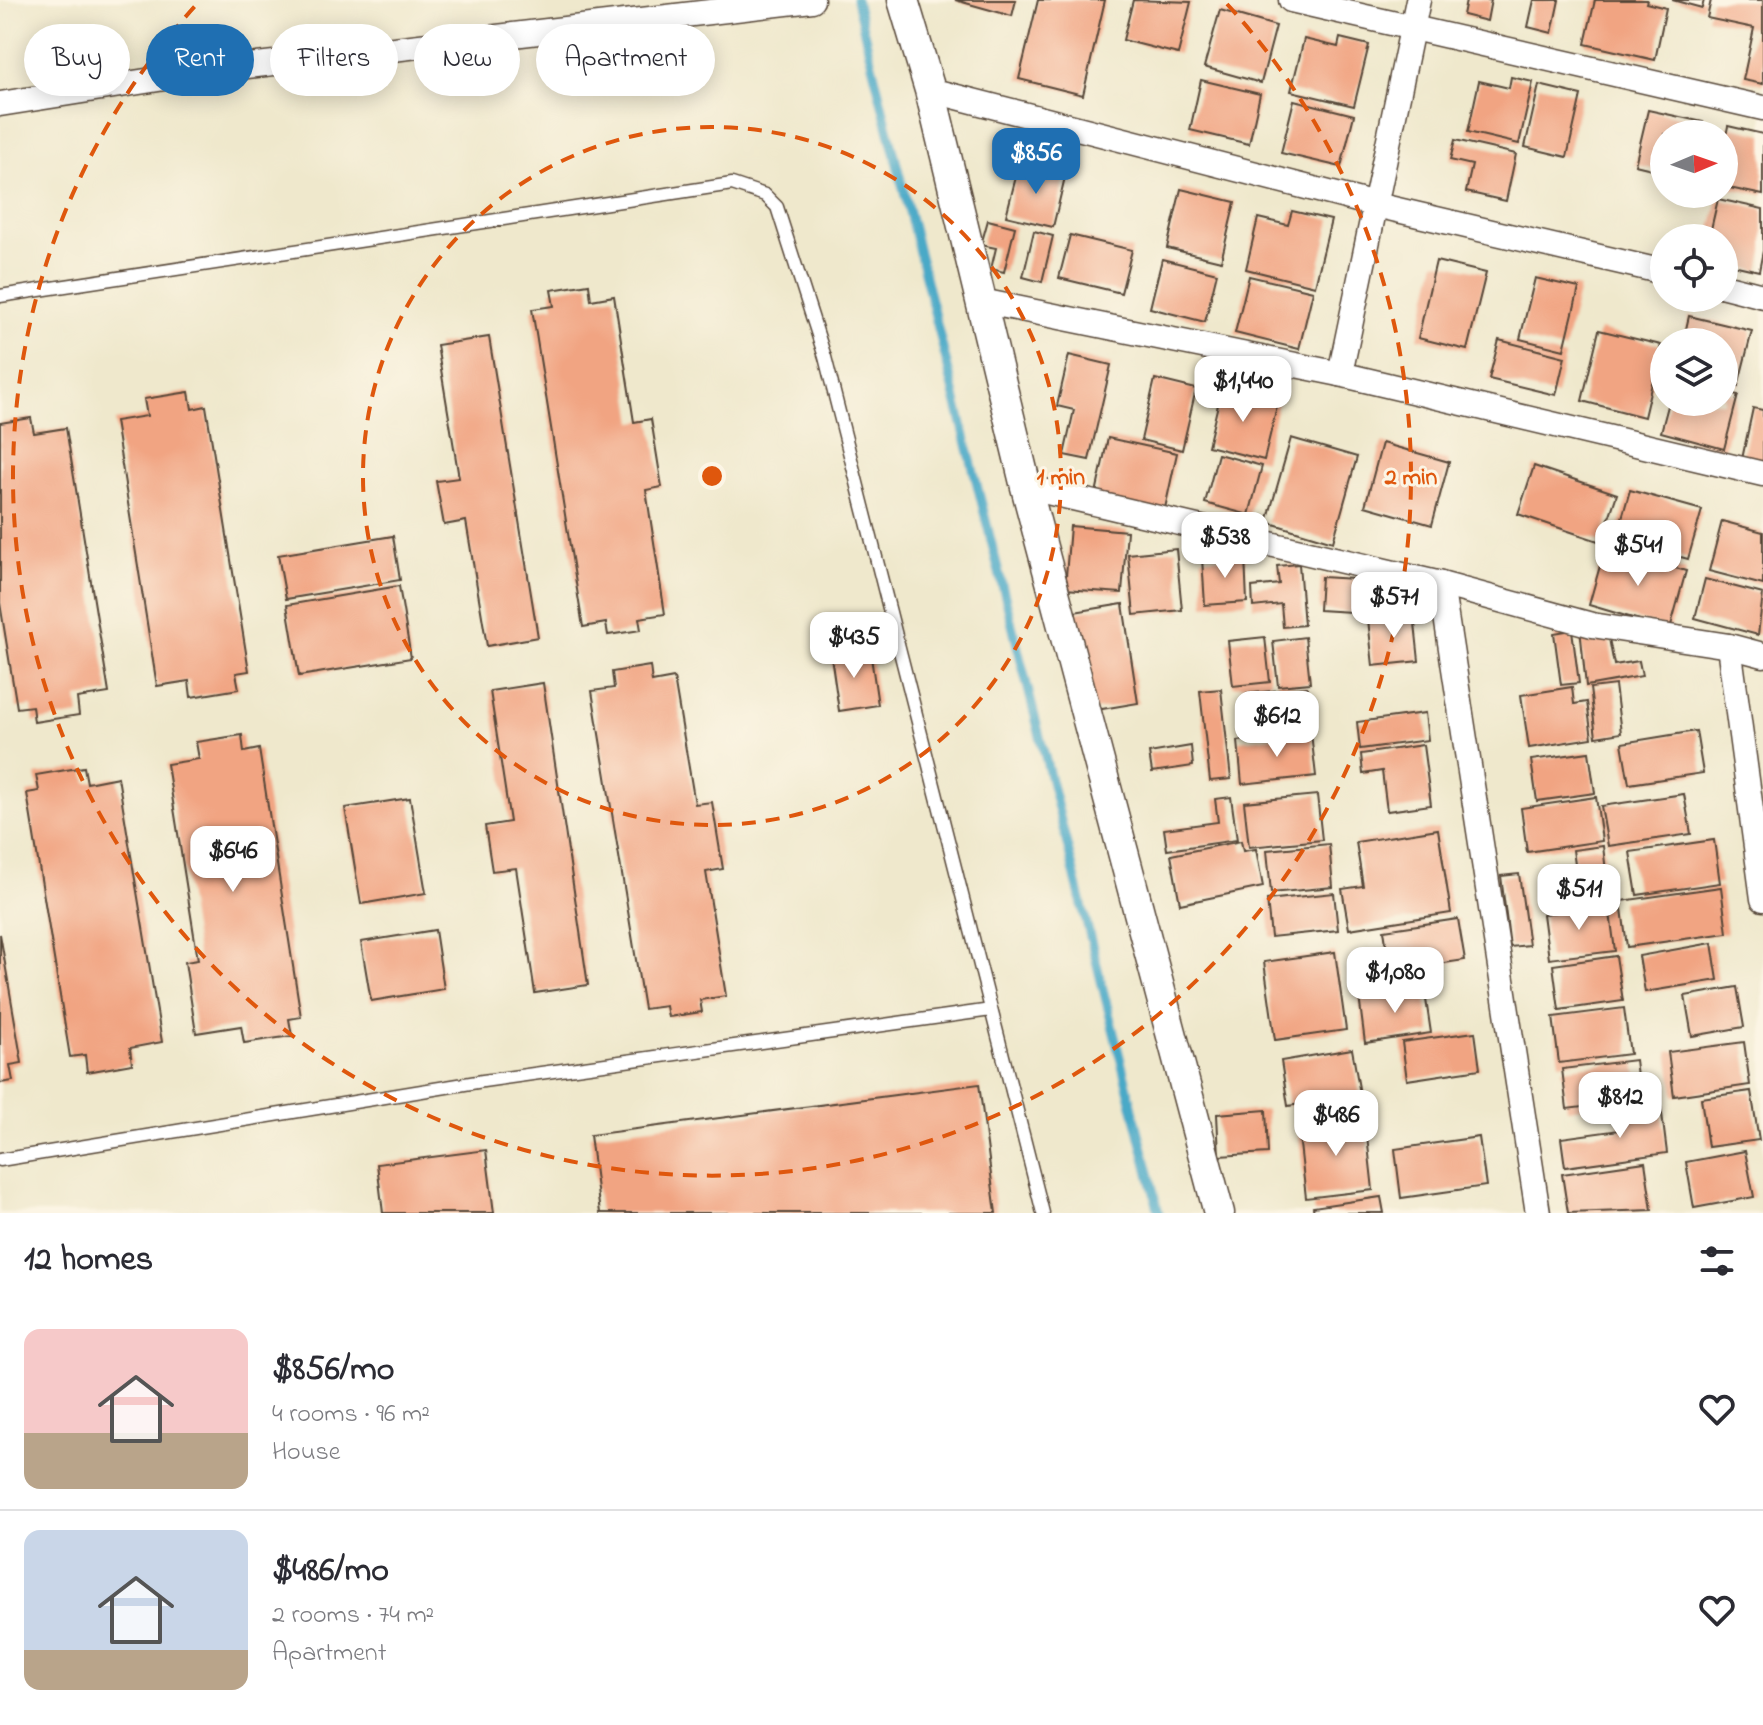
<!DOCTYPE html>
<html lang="en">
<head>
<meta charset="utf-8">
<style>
	:root { --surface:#fff; --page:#f7f7f7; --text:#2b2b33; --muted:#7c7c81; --line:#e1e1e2; --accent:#1f6fb2 }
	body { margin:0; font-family:"Indie Flower",sans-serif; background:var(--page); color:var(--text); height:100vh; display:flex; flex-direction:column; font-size:30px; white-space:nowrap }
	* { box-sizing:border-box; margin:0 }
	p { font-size:26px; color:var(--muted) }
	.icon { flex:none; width:44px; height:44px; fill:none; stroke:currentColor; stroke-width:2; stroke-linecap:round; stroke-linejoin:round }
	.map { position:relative; height:1213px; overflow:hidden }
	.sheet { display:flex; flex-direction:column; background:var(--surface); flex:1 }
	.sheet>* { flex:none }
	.top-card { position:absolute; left:24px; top:24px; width:800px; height:72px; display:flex; gap:16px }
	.needle { width:52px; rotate:88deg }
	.controls { position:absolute; left:1650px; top:120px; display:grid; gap:16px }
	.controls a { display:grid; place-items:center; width:88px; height:88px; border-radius:50%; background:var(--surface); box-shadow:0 4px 20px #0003; font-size:40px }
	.price { position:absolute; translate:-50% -68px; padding:0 18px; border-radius:16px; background:#fff; color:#222; font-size:26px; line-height:52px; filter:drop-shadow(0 2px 4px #0008) }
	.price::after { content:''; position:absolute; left:50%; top:48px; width:24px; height:18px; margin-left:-12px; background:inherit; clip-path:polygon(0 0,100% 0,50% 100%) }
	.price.active { background:var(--accent); color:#fff }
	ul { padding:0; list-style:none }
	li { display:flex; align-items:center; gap:24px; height:200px; padding:0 24px }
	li+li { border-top:2px solid var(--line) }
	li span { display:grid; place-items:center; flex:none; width:224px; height:160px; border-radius:16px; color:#555 }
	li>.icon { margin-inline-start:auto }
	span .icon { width:96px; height:96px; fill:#fffc; stroke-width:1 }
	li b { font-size:34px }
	h2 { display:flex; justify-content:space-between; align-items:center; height:96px; padding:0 24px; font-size:34px }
	.chip { padding:0 28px; border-radius:36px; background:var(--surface); box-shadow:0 4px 20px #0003; font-size:28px; line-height:72px }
	.chip.active { background:var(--accent); color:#fff }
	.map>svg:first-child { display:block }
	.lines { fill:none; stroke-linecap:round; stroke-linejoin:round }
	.stream { stroke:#48a9c7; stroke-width:9 }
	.building { fill:#f1a482 }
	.service-casing { stroke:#564638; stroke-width:15 }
	.minor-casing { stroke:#564638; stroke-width:27 }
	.tertiary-casing { stroke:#564638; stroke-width:33 }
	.service { stroke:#fff; stroke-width:12 }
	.minor { stroke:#fff; stroke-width:24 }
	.tertiary { stroke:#fff; stroke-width:30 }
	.ring { fill:none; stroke:#df570d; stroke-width:4; stroke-dasharray:14 10 }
	.centre { fill:#df570d; stroke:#fcf5e5; stroke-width:4 }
	.ring-label { font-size:24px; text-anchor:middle; font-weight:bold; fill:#df570d; stroke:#fcf5e5; stroke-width:6; stroke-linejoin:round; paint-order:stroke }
</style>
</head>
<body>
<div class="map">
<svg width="1763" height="1213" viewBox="0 0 1763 1213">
	<rect width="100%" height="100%" fill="#fcf5e5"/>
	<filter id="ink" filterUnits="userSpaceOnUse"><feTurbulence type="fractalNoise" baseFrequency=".0125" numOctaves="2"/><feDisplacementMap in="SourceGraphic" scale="16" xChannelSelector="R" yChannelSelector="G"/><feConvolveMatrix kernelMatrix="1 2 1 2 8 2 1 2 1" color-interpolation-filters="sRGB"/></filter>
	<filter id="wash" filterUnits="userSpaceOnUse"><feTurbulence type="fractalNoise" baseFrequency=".006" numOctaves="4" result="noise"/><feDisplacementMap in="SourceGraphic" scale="32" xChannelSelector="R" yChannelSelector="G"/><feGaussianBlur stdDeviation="1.8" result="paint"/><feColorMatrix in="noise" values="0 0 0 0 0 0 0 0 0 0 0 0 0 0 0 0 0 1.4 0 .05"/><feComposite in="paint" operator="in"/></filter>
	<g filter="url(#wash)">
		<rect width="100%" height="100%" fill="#efe8cc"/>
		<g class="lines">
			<path class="stream" d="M 856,0 L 1159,1213"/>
		</g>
		<g id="blocks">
			<g class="building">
				<path d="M 955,0 L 1016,0 L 1012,16 Z"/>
				<path d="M 1038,0 L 1105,0 L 1083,95 L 1019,79 Z"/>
				<path d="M 1133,0 L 1191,2 L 1178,54 L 1123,40 Z"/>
				<path d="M 1466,0 L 1491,0 L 1487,21 L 1463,15 Z"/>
				<path d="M 1534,0 L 1559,0 L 1552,33 L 1528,27 Z"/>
				<path d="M 1595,0 L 1647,0 L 1646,3 L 1666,8 L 1655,60 L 1585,44 Z"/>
				<path d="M 1672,0 L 1704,0 L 1702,8 Z"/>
				<path d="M 1711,0 L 1763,0 L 1763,84 L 1743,80 L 1754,28 L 1707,18 Z"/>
				<path d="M 1220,10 L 1276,26 L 1261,83 L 1204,67 Z"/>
				<path d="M 1340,38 L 1369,45 L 1354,106 L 1291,91 L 1304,39 L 1338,47 Z"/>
				<path d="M 1511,77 L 1533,82 L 1519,144 L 1468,132 L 1479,81 L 1509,88 Z"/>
				<path d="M 1201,80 L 1260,94 L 1249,144 L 1190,130 Z"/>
				<path d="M 1539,85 L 1581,95 L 1567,157 L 1525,147 Z"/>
				<path d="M 1294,100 L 1354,115 L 1341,167 L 1281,153 Z"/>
				<path d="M 1648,110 L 1703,122 L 1700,134 L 1664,134 L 1664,172 L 1635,165 Z"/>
				<path d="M 1728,126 L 1763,134 L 1763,195 L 1724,187 L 1724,146 Z"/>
				<path d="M 1455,140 L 1516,154 L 1506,201 L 1466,192 L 1472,165 L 1450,160 Z"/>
				<path d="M 1019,165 L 1065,177 L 1053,227 L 1006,216 Z"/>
				<path d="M 1181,189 L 1235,202 L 1221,261 L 1167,248 Z"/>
				<path d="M 1718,199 L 1763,209 L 1763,251 L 1759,271 L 1724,263 L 1724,238 L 1709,238 Z"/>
				<path d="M 1292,211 L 1331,220 L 1315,286 L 1246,269 L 1258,218 L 1288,225 Z"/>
				<path d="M 988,220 L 1015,227 L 1004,272 L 991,269 L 996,248 L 981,245 Z"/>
				<path d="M 1034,231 L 1053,236 L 1042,282 L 1023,277 Z"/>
				<path d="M 1070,235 L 1132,250 L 1121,293 L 1059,278 Z"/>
				<path d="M 1162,259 L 1217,273 L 1205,322 L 1150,308 Z"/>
				<path d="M 1436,261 L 1486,273 L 1467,350 L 1418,338 Z"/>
				<path d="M 1249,276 L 1313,291 L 1299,349 L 1235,333 Z"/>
				<path d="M 1535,278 L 1579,288 L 1564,350 L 1520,339 Z"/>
				<path d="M 589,284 L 591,300 L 614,296 L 634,422 L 651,419 L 662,487 L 646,490 L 665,614 L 639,618 L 641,630 L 608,635 L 606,623 L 583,627 L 532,309 L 554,306 L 551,290 Z"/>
				<path d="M 1689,316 L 1752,331 L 1738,386 L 1724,383 L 1724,342 L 1683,342 Z"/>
				<path d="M 1599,330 L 1661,345 L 1644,417 L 1582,401 Z"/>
				<path d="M 489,337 L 538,637 L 487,646 L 466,521 L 444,525 L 436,481 L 459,478 L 437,345 Z"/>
				<path d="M 1499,340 L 1565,357 L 1556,395 L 1489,379 Z"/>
				<path d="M 1069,355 L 1111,365 L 1089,460 L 1064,455 L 1074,410 L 1057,406 Z"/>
				<path d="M 1155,379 L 1196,389 L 1182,450 L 1141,440 Z"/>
				<path d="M 1222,388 L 1278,402 L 1264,460 L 1208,446 Z"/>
				<path d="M 189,392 L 192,409 L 206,406 L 249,671 L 236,673 L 239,689 L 191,697 L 189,681 L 157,686 L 115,421 L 147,416 L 144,399 Z"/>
				<path d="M 1724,392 L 1738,395 L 1724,449 L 1661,432 L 1669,402 L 1724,402 Z"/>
				<path d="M 1753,408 L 1763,410 L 1763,463 L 1742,459 Z"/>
				<path d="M 31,418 L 34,433 L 66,428 L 109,693 L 77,698 L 79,715 L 34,722 L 32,706 L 17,708 L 0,603 L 0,423 Z"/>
				<path d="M 1108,438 L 1177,453 L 1164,513 L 1095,498 Z"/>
				<path d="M 1291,438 L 1357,457 L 1333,542 L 1267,522 Z"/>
				<path d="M 1382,443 L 1449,462 L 1432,525 L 1365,506 Z"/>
				<path d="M 1218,454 L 1262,466 L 1249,515 L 1205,503 Z"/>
				<path d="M 1534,466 L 1617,494 L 1601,542 L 1518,514 Z"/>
				<path d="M 1630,490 L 1702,510 L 1688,559 L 1616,539 Z"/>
				<path d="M 1722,521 L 1763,532 L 1763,585 L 1709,571 Z"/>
				<path d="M 1070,526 L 1127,531 L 1122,593 L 1065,589 Z"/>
				<path d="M 393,536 L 400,580 L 286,599 L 278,555 Z"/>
				<path d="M 1605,548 L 1686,571 L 1670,629 L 1589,605 Z"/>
				<path d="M 1176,549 L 1182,610 L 1134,615 L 1128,554 Z"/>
				<path d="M 1245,556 L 1247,602 L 1205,605 L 1202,558 Z"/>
				<path d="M 1299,564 L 1304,625 L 1283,627 L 1281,604 L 1253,607 L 1252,587 L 1279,584 L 1277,566 Z"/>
				<path d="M 1321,577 L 1371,580 L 1368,613 L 1319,610 Z"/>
				<path d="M 1705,579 L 1763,594 L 1758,635 L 1695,618 Z"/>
				<path d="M 399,586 L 411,658 L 299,676 L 287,605 Z"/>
				<path d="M 1123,604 L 1138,703 L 1090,711 L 1074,612 Z"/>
				<path d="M 1414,614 L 1419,661 L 1373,666 L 1368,619 Z"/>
				<path d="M 1580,628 L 1608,633 L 1614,665 L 1639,661 L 1642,676 L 1586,686 Z"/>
				<path d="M 1572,630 L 1579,683 L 1561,685 L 1554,633 Z"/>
				<path d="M 1265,637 L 1270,682 L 1233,686 L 1228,641 Z"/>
				<path d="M 1305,637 L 1310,683 L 1278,686 L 1273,641 Z"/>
				<path d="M 870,650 L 878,705 L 839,711 L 831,656 Z"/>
				<path d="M 650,666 L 652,682 L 674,678 L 695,804 L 712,802 L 723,869 L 706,872 L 726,996 L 700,1000 L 702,1012 L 668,1017 L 666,1006 L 644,1009 L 592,691 L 614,688 L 612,672 Z"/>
				<path d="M 543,683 L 588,985 L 535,993 L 516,868 L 492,871 L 485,826 L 510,822 L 490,691 Z"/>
				<path d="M 1615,685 L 1621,733 L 1596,737 L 1590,688 Z"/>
				<path d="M 1307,687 L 1312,727 L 1252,734 L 1247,694 Z"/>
				<path d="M 1572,687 L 1574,704 L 1587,702 L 1592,738 L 1529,748 L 1521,695 Z"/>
				<path d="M 1221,689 L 1231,779 L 1210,781 L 1200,691 Z"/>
				<path d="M 1425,713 L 1428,740 L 1360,749 L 1357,722 Z"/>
				<path d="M 1696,731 L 1703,773 L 1629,784 L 1622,743 Z"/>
				<path d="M 1311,733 L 1316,776 L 1242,784 L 1238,741 Z"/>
				<path d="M 242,735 L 244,752 L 259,749 L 301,1017 L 289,1019 L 292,1036 L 244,1043 L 241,1026 L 196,1033 L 185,962 L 198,960 L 167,764 L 199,759 L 196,742 Z"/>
				<path d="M 1423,745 L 1431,805 L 1387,811 L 1382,771 L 1363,774 L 1361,754 Z"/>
				<path d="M 1191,746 L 1193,766 L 1152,772 L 1149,753 Z"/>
				<path d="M 1589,752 L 1595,793 L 1537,801 L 1531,760 Z"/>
				<path d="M 84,767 L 87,783 L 118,777 L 162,1042 L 130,1048 L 132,1064 L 87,1072 L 85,1055 L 70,1057 L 27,793 L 39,791 L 36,775 Z"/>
				<path d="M 1684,794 L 1691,834 L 1608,846 L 1601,806 Z"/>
				<path d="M 1317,795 L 1322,840 L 1249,847 L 1244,802 Z"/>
				<path d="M 1231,797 L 1237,840 L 1167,850 L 1164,829 L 1218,822 L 1215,799 Z"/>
				<path d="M 1596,797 L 1602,841 L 1527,852 L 1521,808 Z"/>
				<path d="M 410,798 L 426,893 L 361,904 L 345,808 Z"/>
				<path d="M 1438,829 L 1451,913 L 1349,929 L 1342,889 L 1363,886 L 1356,842 Z"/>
				<path d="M 1714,840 L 1720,883 L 1637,895 L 1630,852 Z"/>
				<path d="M 1241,841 L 1243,851 L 1256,849 L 1263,887 L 1180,904 L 1171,855 Z"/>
				<path d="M 1329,844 L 1333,887 L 1271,893 L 1267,850 Z"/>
				<path d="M 1603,846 L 1609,897 L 1580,901 L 1573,850 Z"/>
				<path d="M 1519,874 L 1529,945 L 1510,947 L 1501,876 Z"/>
				<path d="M 1721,887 L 1727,933 L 1627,947 L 1621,901 Z"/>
				<path d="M 1334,893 L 1338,930 L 1271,937 L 1267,900 Z"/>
				<path d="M 1609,905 L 1615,951 L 1549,959 L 1543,914 Z"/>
				<path d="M 1458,919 L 1465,960 L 1390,971 L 1384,930 Z"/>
				<path d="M 435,930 L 444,989 L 371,1001 L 361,942 Z"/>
				<path d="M 0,934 L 22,1063 L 10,1065 L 13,1081 L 0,1083 Z"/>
				<path d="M 1712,943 L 1718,980 L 1645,992 L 1639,956 Z"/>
				<path d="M 1335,952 L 1346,1030 L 1275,1040 L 1264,962 Z"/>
				<path d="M 1616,956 L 1623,1001 L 1559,1010 L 1553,965 Z"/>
				<path d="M 1424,986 L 1431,1033 L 1365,1043 L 1359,996 Z"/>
				<path d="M 1737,987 L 1744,1027 L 1692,1036 L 1685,996 Z"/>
				<path d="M 1624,1008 L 1630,1054 L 1559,1063 L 1553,1017 Z"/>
				<path d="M 1475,1032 L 1480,1069 L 1407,1080 L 1402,1042 Z"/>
				<path d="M 1744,1042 L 1750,1085 L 1674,1096 L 1668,1052 Z"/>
				<path d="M 1352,1049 L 1360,1094 L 1288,1106 L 1281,1061 Z"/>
				<path d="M 1635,1060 L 1640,1100 L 1567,1109 L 1562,1069 Z"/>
				<path d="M 979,1084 L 996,1213 L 600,1213 L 590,1135 Z"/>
				<path d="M 1751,1091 L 1759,1140 L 1708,1147 L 1701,1098 Z"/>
				<path d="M 1661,1106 L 1667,1153 L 1565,1167 L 1561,1138 L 1620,1130 L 1617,1112 Z"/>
				<path d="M 1266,1110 L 1268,1153 L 1219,1156 L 1217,1114 Z"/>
				<path d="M 1365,1118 L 1373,1190 L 1306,1198 L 1298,1126 Z"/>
				<path d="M 1479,1137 L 1486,1186 L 1401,1198 L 1395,1149 Z"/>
				<path d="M 486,1150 L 494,1213 L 383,1213 L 377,1164 Z"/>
				<path d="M 1745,1151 L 1754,1197 L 1694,1208 L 1686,1162 Z"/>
				<path d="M 1645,1162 L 1652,1210 L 1568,1213 L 1562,1174 Z"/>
				<path d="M 1381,1197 L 1384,1213 L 1314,1213 L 1313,1207 Z"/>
			</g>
		</g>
	</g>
	<g filter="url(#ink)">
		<use href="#blocks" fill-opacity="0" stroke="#564638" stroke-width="2"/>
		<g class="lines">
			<g class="service-casing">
				<g id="service">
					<path d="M 0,296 L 732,184 L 765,195 L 777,207 L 825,357 L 1043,1213"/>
					<path d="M 0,1160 L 483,1081 L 991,1010"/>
				</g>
			</g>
			<g class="minor-casing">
				<g id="minor">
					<path d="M 1291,0 L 1763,108"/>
					<path d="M 930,90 L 1376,205 L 1664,272"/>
					<path d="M 0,104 L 222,69 L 812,0"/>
					<path d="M 1724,286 L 1763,296"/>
					<path d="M 981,301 L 1340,374 L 1763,474"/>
					<path d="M 1340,374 L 1418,0"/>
					<path d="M 1026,487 L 1441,584 L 1592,625 L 1729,646 L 1763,655"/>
					<path d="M 1441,584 L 1538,1213"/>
					<path d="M 1729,646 L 1763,899"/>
				</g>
			</g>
			<g class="tertiary-casing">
				<path id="tertiary" d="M 903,0 L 930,90 L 1026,487 L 1219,1213"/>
			</g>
			<use href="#service" class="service"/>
			<use href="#minor" class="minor"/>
			<use href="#tertiary" class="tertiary"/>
		</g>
	</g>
	<g class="ring">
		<circle cx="712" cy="476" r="349"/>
		<path d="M1227 4A699 699 0 1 1 197 4"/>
	</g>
	<circle cx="712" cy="476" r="12" class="centre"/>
	<g class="ring-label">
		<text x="1061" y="484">1 min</text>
		<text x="1411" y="484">2 min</text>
	</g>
</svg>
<div class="controls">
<a><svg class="needle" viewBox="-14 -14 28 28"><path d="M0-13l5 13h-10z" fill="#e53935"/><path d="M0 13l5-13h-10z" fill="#7c7c81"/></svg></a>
<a><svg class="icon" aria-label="locate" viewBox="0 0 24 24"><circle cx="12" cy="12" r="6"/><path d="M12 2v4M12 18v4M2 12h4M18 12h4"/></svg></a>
<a><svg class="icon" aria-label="layers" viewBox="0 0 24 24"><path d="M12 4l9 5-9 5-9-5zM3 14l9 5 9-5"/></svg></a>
</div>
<b class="price active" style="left:1036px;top:196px">$856</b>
<b class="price" style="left:1243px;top:424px">$1,440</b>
<b class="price" style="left:1225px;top:580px">$538</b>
<b class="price" style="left:1638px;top:588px">$541</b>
<b class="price" style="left:1394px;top:640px">$571</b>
<b class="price" style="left:854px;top:680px">$435</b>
<b class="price" style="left:1277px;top:759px">$612</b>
<b class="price" style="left:233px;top:894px">$646</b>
<b class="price" style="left:1579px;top:932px">$511</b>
<b class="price" style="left:1395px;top:1015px">$1,080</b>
<b class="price" style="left:1620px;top:1140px">$812</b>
<b class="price" style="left:1336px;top:1158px">$486</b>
<div class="top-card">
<a class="chip">Buy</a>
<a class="chip active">Rent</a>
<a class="chip">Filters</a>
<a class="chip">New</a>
<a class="chip">Apartment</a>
</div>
</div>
<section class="sheet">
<h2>12 homes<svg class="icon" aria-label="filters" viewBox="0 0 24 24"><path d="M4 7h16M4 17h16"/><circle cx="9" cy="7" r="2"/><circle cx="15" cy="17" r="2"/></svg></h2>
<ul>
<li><span style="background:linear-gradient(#f6c9c9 65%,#b9a48a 0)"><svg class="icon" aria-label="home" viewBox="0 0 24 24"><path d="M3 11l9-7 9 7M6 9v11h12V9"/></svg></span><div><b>$856/mo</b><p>4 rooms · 96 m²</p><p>House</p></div><svg class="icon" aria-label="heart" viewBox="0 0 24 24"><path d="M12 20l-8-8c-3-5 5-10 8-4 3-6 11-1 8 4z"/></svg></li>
<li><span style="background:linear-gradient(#c9d6e8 75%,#b9a48a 0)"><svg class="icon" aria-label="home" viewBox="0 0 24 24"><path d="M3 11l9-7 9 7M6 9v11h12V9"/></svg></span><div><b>$486/mo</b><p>2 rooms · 74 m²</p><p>Apartment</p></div><svg class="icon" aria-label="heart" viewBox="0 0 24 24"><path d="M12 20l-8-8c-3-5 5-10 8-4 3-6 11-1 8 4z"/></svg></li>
</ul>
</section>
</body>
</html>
